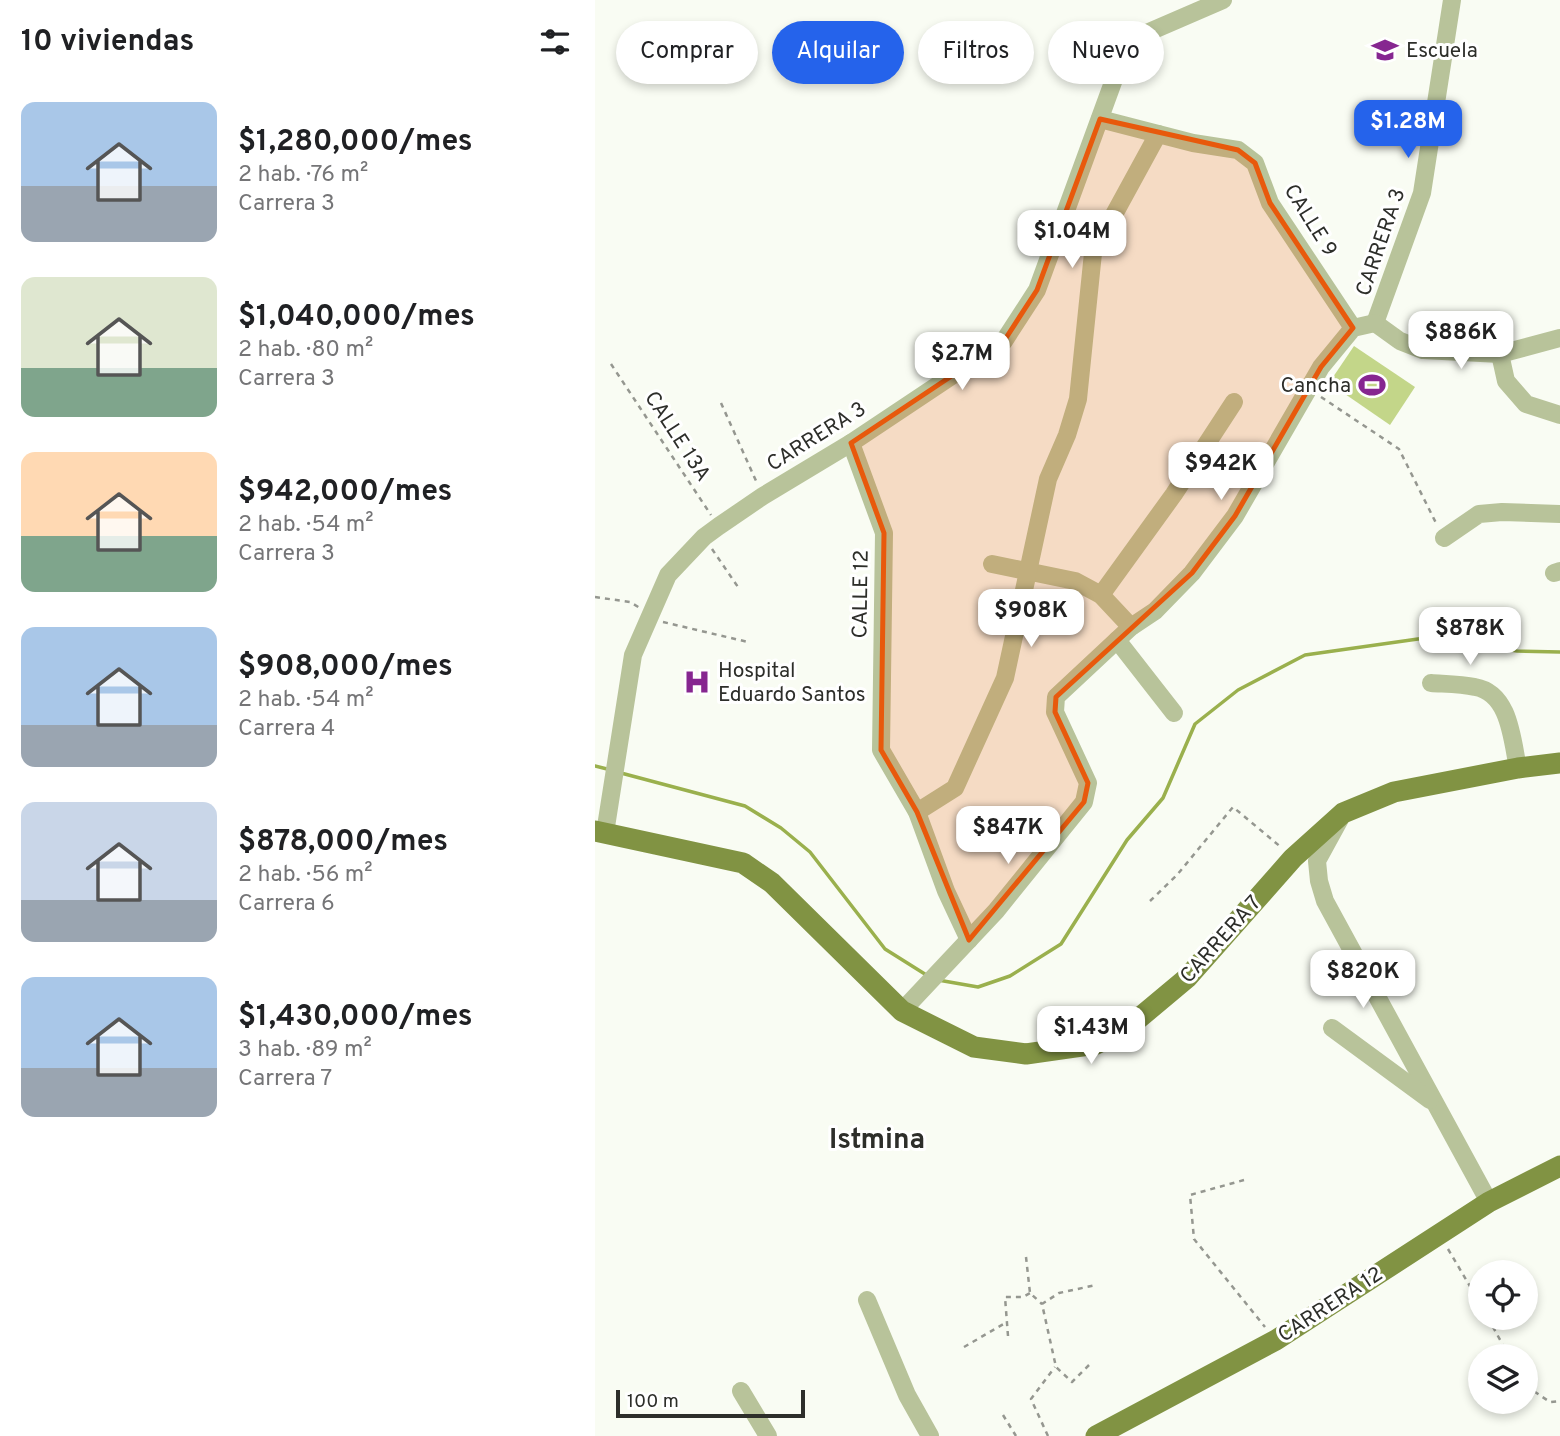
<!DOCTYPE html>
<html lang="es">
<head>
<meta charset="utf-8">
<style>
	:root { --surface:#fff; --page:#f2f2f2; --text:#202124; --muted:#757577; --accent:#2563eb }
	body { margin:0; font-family:Overpass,sans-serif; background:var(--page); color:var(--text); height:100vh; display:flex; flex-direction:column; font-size:26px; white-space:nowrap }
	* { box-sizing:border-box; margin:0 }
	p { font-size:23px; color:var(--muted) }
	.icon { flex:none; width:38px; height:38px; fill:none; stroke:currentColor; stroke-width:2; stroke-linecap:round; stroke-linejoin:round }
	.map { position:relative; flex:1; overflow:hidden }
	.side { display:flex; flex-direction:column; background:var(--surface); width:595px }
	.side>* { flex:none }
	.top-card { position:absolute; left:21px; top:21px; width:665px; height:63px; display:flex; gap:14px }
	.controls { position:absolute; left:873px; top:1260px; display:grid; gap:14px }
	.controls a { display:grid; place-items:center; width:70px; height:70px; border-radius:50%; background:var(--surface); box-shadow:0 4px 10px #0003; font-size:35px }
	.scale { position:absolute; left:21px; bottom:18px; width:189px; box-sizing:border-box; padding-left:7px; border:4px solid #2d2e2a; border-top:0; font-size:19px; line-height:24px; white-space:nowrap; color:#2d2e2a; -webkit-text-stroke:5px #fff; paint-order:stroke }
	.price { position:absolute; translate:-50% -60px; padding:0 16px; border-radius:14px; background:#fff; color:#222; font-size:23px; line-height:46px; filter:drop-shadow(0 2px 4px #0008) }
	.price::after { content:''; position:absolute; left:50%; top:42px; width:21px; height:16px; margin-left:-10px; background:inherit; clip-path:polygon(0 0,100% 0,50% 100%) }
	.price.on { background:var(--accent); color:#fff }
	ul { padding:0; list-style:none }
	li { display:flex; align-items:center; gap:21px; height:175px; padding:0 21px }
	li span { display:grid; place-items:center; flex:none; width:196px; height:140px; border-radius:14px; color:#555 }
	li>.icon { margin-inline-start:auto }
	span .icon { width:84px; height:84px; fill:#fffc; stroke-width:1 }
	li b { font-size:30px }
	h2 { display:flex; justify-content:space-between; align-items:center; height:84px; padding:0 21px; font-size:30px }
	.pill { padding:0 24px; border-radius:32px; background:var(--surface); box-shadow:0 4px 10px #0003; font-size:24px; line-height:63px }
	.pill.on { background:var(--accent); color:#fff }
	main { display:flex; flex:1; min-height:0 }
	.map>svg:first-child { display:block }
	.green { fill:#c3d689 }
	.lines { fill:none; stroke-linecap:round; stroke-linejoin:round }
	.stream { stroke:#9ab04d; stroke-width:3.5 }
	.path { stroke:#959790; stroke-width:2.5; stroke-dasharray:5 5; stroke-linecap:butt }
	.minor { stroke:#b8c39a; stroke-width:18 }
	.major { stroke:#819343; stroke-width:21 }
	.marked { fill:#e8590c; fill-opacity:0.2; stroke:#e8590c; stroke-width:5; stroke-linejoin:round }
	.labels { text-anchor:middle; stroke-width:6; stroke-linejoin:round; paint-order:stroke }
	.poi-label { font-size:21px; fill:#2d2e2a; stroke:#fff; text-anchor:start }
	.street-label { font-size:21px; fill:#2d2e2a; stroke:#fff }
	.district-label { font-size:28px; font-weight:bold; fill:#2d2e2a; stroke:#fff }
</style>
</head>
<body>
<main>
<section class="side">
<h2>10 viviendas<svg class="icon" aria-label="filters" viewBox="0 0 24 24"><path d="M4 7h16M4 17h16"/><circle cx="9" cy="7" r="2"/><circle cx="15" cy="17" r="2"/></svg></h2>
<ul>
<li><span style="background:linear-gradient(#a9c7e8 60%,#9aa5b1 0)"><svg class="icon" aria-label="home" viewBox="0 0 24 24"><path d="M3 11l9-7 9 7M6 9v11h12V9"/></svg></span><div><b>$1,280,000/mes</b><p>2 hab. · 76 m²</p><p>Carrera 3</p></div></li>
<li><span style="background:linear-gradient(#dfe7d0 65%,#7fa58c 0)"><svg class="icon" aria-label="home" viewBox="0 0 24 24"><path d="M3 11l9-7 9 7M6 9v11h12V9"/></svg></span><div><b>$1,040,000/mes</b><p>2 hab. · 80 m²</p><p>Carrera 3</p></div></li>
<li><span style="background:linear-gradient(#ffd9b3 60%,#7fa58c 0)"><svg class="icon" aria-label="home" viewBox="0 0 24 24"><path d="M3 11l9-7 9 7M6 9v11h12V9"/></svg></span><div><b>$942,000/mes</b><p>2 hab. · 54 m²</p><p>Carrera 3</p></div></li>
<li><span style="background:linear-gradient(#a9c7e8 70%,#9aa5b1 0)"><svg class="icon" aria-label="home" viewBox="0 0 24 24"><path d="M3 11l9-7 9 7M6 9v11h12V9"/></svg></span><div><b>$908,000/mes</b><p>2 hab. · 54 m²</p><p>Carrera 4</p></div></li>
<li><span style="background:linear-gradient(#c9d6e8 70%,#9aa5b1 0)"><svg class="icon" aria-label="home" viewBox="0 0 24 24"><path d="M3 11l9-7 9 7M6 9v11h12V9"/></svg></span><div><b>$878,000/mes</b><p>2 hab. · 56 m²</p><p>Carrera 6</p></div></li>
<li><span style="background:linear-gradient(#a9c7e8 65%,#9aa5b1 0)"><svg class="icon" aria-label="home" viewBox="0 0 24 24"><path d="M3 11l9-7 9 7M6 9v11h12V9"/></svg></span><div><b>$1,430,000/mes</b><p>3 hab. · 89 m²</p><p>Carrera 7</p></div></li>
</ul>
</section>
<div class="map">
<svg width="965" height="1436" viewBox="0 0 965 1436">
	<rect width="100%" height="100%" fill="#f9fcf3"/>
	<path class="green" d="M 759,346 L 820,387 L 795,425 L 734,383 Z"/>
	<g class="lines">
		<g class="stream">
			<path d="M 0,766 L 16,770"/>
			<path d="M 26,773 L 150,806 L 186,828 L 215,852 L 290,949 L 333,976"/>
			<path d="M 343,980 L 383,987 L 415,976 L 466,944 L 532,840 L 568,798 L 600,724 L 643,690 L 710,655 L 837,637 L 922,651 L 965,652"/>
		</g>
		<g class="path">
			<path d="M 16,364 L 116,515"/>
			<path d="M 726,397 L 804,449 L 842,525"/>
			<path d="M 126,403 L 162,483"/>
			<path d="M 117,549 L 145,590"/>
			<path d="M 0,597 L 35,602 L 45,608"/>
			<path d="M 68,622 L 153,642"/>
			<path d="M 555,901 L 582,875 L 638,807 L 687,848"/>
			<path d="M 649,1180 L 595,1195 L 599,1239 L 670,1327"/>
			<path d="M 853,1249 L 886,1305"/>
			<path d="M 431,1257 L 435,1293 L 447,1304"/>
			<path d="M 893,1318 L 914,1356"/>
			<path d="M 413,1336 L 410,1297 L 428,1297 L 435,1293"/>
			<path d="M 369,1347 L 412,1322"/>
			<path d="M 494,1365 L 477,1382 L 461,1367 L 447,1304 L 464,1293 L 501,1285"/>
			<path d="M 931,1386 L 955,1402 L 965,1401"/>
			<path d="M 408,1415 L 421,1436"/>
			<path d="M 453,1436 L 436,1399 L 460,1367"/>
		</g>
		<g class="minor">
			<path d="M 505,119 L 598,143 L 643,150 L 660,163 L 675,203 L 758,328"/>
			<path d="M 780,323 L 827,193 L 857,0"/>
			<path d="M 780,323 L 805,341 L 828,350 L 905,354 L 965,338"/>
			<path d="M 905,354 L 911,381 L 931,404 L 965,415"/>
			<path d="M 256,443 L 289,533 L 286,750 L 322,812 L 351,891 L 374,940"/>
			<path d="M 849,538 L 884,514 L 907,512 L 965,514"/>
			<path d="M 397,564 L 480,581 L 506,595 L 536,627"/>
			<path d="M 959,573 L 965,571"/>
			<path d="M 506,595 L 579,494 L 639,402"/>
			<path d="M 522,640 L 579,713"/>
			<path d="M 836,683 C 851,684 866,684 880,687 C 915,693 917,740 923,768"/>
			<path d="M 322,812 L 360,788 L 410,678 L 453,479 L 472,435 L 483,399 L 498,253 L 563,134"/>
			<path d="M 745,819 L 722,861 L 724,881 L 730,901 L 894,1202"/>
			<path d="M 10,833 L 38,655 L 73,575 L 109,537 L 124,526 L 168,496 L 256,443 L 409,341 L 442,290 L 521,74 L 532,50 L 547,35 L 628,0"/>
			<path d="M 307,1011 L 401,911 L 489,802 L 493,783 L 460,712 L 461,697 L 536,627 L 560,611 L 597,573 L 640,516 L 726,367 L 758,328 L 780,323"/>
			<path d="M 737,1028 L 835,1100"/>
			<path d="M 272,1300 L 312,1395 L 335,1436"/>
			<path d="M 146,1391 L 173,1436"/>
		</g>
		<g class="major">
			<path d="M 0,831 L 148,863 L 177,883 L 307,1011 L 379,1047 L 431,1054 L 501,1044 L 531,1029 L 592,978 L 698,858 L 748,813 L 799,792 L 923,768 L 965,763"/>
			<path d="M 501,1436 L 681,1340 L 894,1202 L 965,1166"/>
		</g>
	</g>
	<path class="marked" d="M 505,119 L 643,150 L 660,163 L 675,203 L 758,328 L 726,367 L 640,516 L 597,573 L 461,697 L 460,712 L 493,783 L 489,802 L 374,940 L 322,812 L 286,750 L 289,533 L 256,443 L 409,341 L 442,290 Z"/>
	<defs>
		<g id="school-bare" transform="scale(2.1)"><path d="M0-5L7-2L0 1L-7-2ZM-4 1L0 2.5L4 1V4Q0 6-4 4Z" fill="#862690" stroke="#fff" stroke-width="2.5" paint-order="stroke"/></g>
		<g id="stadium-bare" transform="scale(2.1)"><path d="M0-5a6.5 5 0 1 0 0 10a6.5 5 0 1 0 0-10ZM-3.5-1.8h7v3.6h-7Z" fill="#862690" stroke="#fff" stroke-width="2.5" paint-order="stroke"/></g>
		<g id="hospital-bare" transform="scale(2.1)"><path d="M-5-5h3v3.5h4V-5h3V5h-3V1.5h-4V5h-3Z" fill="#862690" stroke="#fff" stroke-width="2.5" paint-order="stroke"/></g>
	</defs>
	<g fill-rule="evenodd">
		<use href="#school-bare" x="790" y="50"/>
		<use href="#stadium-bare" x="777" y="385"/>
		<use href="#hospital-bare" x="102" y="682"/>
	</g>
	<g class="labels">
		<g class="poi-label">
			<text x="811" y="57">Escuela</text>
			<text x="756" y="392" text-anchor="end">Cancha</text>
			<text x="123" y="677">Hospital<tspan x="123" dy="24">Eduardo Santos</tspan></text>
		</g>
		<g class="street-label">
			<text transform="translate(716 220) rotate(58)" y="7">CALLE 9</text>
			<text transform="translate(785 242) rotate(-71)" y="7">CARRERA 3</text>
			<text transform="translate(83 436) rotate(57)" y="7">CALLE 13A</text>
			<text transform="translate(221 436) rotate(-32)" y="7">CARRERA 3</text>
			<text transform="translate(265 594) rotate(-89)" y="7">CALLE 12</text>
			<text transform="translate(625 939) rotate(-48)" y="7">CARRERA 7</text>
			<text transform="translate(735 1304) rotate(-33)" y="7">CARRERA 12</text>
		</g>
		<g class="district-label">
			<text x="282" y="1148">Istmina</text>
		</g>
	</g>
</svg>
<div class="controls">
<a><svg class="icon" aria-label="locate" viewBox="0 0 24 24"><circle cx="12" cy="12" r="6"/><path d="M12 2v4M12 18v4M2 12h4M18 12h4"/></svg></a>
<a><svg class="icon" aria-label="layers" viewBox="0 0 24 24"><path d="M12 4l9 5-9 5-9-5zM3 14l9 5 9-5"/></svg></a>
</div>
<div class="scale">100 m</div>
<b class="price on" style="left:813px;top:160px">$1.28M</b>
<b class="price" style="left:477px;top:270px">$1.04M</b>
<b class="price" style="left:866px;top:371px">$886K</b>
<b class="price" style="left:367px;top:392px">$2.7M</b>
<b class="price" style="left:626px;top:502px">$942K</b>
<b class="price" style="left:436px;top:649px">$908K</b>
<b class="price" style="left:875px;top:667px">$878K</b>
<b class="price" style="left:413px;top:866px">$847K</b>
<b class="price" style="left:768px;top:1010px">$820K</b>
<b class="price" style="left:496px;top:1066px">$1.43M</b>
<div class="top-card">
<a class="pill">Comprar</a>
<a class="pill on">Alquilar</a>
<a class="pill">Filtros</a>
<a class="pill">Nuevo</a>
</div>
</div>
</main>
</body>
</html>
